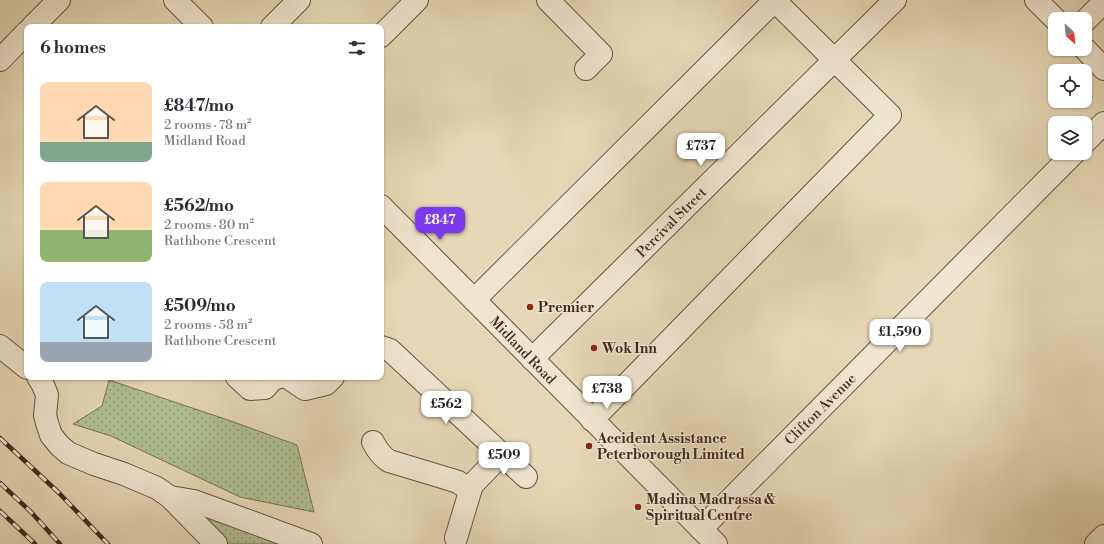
<!DOCTYPE html>
<html lang="en">
<head>
<meta charset="utf-8">
<style>
	:root { --surface:#fff; --page:#f2f2f3; --text:#2b2b33; --muted:#7c7c81; --accent:#7c3aed }
	body { margin:0; font-family:"Libre Bodoni",serif; background:var(--page); color:var(--text); height:100vh; display:flex; flex-direction:column; font-size:15px; white-space:nowrap }
	* { box-sizing:border-box; margin:0 }
	p { font-size:13px; color:var(--muted) }
	.icon { flex:none; width:22px; height:22px; fill:none; stroke:currentColor; stroke-width:2; stroke-linecap:round; stroke-linejoin:round }
	.map { position:relative; flex:1; overflow:hidden }
	.panel { position:absolute; left:24px; top:24px; width:360px; height:356px; display:flex; flex-direction:column; background:var(--surface); border-radius:8px; box-shadow:0 1px 3px #0004 }
	.panel>* { flex:none }
	.needle { width:26px; rotate:153deg }
	.fabs { position:absolute; left:1048px; top:12px; display:grid; gap:8px }
	.fabs a { display:grid; place-items:center; width:44px; height:44px; border-radius:8px; background:var(--surface); box-shadow:0 1px 3px #0004; font-size:20px }
	.price { position:absolute; translate:-50% -34px; padding:0 9px; border-radius:8px; background:#fff; color:#222; font-size:13px; line-height:26px; filter:drop-shadow(0 1px 2px #0008) }
	.price::after { content:''; position:absolute; left:50%; top:24px; width:12px; height:9px; margin-left:-6px; background:inherit; clip-path:polygon(0 0,100% 0,50% 100%) }
	.price.on { background:var(--accent); color:#fff }
	ul { padding:0; list-style:none }
	li { display:flex; align-items:center; gap:12px; height:100px; padding:0 16px }
	li span { display:grid; place-items:center; flex:none; width:112px; height:80px; border-radius:8px; color:#555 }
	li>.icon { margin-inline-start:auto }
	span .icon { width:48px; height:48px; fill:#fffc; stroke-width:1 }
	li b { font-size:17px }
	h2 { display:flex; justify-content:space-between; align-items:center; height:48px; padding:0 16px; font-size:17px }
	.map>svg:first-child { display:block }
	.grass { fill:url(#grass-dots); stroke:#787458 }
	.lines { fill:none; stroke-linecap:round; stroke-linejoin:round }
	.minor-casing { stroke:#6a5544; stroke-width:24 }
	.minor { stroke:#efe6d0; stroke-width:22 }
	.rail-casing { stroke:#41291e; stroke-width:4.5 }
	.rail { stroke:#efe6d0; stroke-width:3; stroke-dasharray:9; stroke-linecap:butt }
	.poi-dot { fill:#8f2418; stroke:#efe6d0; stroke-width:1.5 }
	.labels { text-anchor:middle; stroke-width:3; stroke-linejoin:round; paint-order:stroke }
	.street-label { font-size:14px; fill:#41291e; stroke:#efe6d0 }
	.poi-label { font-size:14px; font-weight:bold; fill:#41291e; stroke:#efe6d0; text-anchor:start }
</style>
</head>
<body>
<div class="map">
<svg width="1104" height="544" viewBox="0 0 1104 544">
	<defs>
		<pattern id="grass-dots" width="8" height="8" patternUnits="userSpaceOnUse"><rect width="8" height="8" fill="#afc093"/><path d="M2 2h.1M6 6h.1" fill="none" stroke="#909c77" stroke-width="1.8" stroke-linecap="round"/></pattern>
	</defs>
	<rect width="100%" height="100%" fill="#e6d8b6"/>
	<filter id="stains"><feTurbulence type="fractalNoise" baseFrequency=".005" numOctaves="4"/><feColorMatrix values="0 0 0 0 .2 0 0 0 0 .09 0 0 0 0 .02 0 0 0 .5 -.17"/></filter>
	<radialGradient id="worn" r=".72"><stop offset=".6" stop-color="#630" stop-opacity="0"/><stop offset="1" stop-color="#630" stop-opacity=".3"/></radialGradient>
	<g class="grass">
		<path d="M 109,380 L 228,420 L 297,445 L 314,512 L 240,497 L 111,436 L 73,424 L 102,406 Z"/>
		<path d="M 180,505 L 289,544 L 218,544 Z"/>
	</g>
	<g class="lines">
		<g class="minor-casing">
			<g id="minor">
				<path d="M 175,0 L 202,27"/>
				<path d="M 548,0 L 601,54 L 586,69"/>
				<path d="M 1036,0 L 1055,19"/>
				<path d="M 1085,21 L 1104,2"/>
				<path d="M 32,27 L 59,0"/>
				<path d="M 272,27 L 299,0"/>
				<path d="M 381,36 L 417,0"/>
				<path d="M 1085,49 L 1104,69"/>
				<path d="M 0,60 L 27,32"/>
				<path d="M 1085,142 L 1104,123"/>
				<path d="M 381,206 L 716,544"/>
				<path d="M 474,300 L 775,0"/>
				<path d="M 0,346 L 27,368"/>
				<path d="M 381,347 L 390,350 L 526,477"/>
				<path d="M 532,359 L 895,0"/>
				<path d="M 38,377 L 43,385 L 47,395 L 45,415 L 47,423 L 51,435 L 59,445 L 68,453 L 94,464 L 124,474 L 157,488 L 170,497 L 216,544"/>
				<path d="M 237,377 L 250,389 L 265,388 L 273,379 L 280,377"/>
				<path d="M 287,377 L 305,389 L 326,384 L 333,377"/>
				<path d="M 592,420 L 890,115 L 775,1"/>
				<path d="M 373,442 C 377,450 381,456 389,461 L 452,480 L 458,482 L 470,490"/>
				<path d="M 170,497 L 194,501 L 311,544"/>
				<path d="M 701,529 L 1074,153"/>
				<path d="M 456,538 L 472,485 L 502,454"/>
				<path d="M 1096,544 L 1104,536"/>
			</g>
		</g>
		<use href="#minor" class="minor"/>
		<g class="rail-casing">
			<g id="rail">
				<path d="M 0,438 L 58,492 L 108,544"/>
				<path d="M 0,483 L 31,512 L 60,544"/>
				<path d="M 0,511 L 35,544"/>
			</g>
		</g>
		<use href="#rail" class="rail"/>
	</g>
	<g class="poi-dot">
		<circle cx="530" cy="307" r="4"/>
		<circle cx="594" cy="348" r="4"/>
		<circle cx="589" cy="446" r="4"/>
		<circle cx="638" cy="507" r="4"/>
	</g>
	<g class="labels">
		<g class="street-label">
			<text transform="translate(671 222) rotate(-45)" y="5">Percival Street</text>
			<text transform="translate(523 350) rotate(46)" y="5">Midland Road</text>
			<text transform="translate(820 409) rotate(-45)" y="5">Clifton Avenue</text>
		</g>
		<g class="poi-label">
			<text x="538" y="312">Premier</text>
			<text x="602" y="353">Wok Inn</text>
			<text x="597" y="443">Accident Assistance<tspan x="597" dy="16">Peterborough Limited</tspan></text>
			<text x="646" y="504">Madina Madrassa &amp;<tspan x="646" dy="16">Spiritual Centre</tspan></text>
		</g>
	</g>
	<rect width="100%" height="100%" filter="url(#stains)"/>
	<rect width="100%" height="100%" fill="url(#worn)"/>
</svg>
<div class="fabs">
<a><svg class="needle" viewBox="-14 -14 28 28"><path d="M0-13l5 13h-10z" fill="#e53935"/><path d="M0 13l5-13h-10z" fill="#7c7c81"/></svg></a>
<a><svg class="icon" aria-label="locate" viewBox="0 0 24 24"><circle cx="12" cy="12" r="6"/><path d="M12 2v4M12 18v4M2 12h4M18 12h4"/></svg></a>
<a><svg class="icon" aria-label="layers" viewBox="0 0 24 24"><path d="M12 4l9 5-9 5-9-5zM3 14l9 5 9-5"/></svg></a>
</div>
<b class="price" style="left:701px;top:167px">£737</b>
<b class="price on" style="left:440px;top:241px">£847</b>
<b class="price" style="left:900px;top:353px">£1,590</b>
<b class="price" style="left:607px;top:410px">£738</b>
<b class="price" style="left:446px;top:425px">£562</b>
<b class="price" style="left:504px;top:476px">£509</b>
<section class="panel">
<h2>6 homes<svg class="icon" aria-label="filters" viewBox="0 0 24 24"><path d="M4 7h16M4 17h16"/><circle cx="9" cy="7" r="2"/><circle cx="15" cy="17" r="2"/></svg></h2>
<ul>
<li><span style="background:linear-gradient(#ffd9b3 75%,#7fa58c 0)"><svg class="icon" aria-label="home" viewBox="0 0 24 24"><path d="M3 11l9-7 9 7M6 9v11h12V9"/></svg></span><div><b>£847/mo</b><p>2 rooms · 78 m²</p><p>Midland Road</p></div></li>
<li><span style="background:linear-gradient(#ffd9b3 60%,#8fb573 0)"><svg class="icon" aria-label="home" viewBox="0 0 24 24"><path d="M3 11l9-7 9 7M6 9v11h12V9"/></svg></span><div><b>£562/mo</b><p>2 rooms · 80 m²</p><p>Rathbone Crescent</p></div></li>
<li><span style="background:linear-gradient(#bfe0f5 75%,#9aa5b1 0)"><svg class="icon" aria-label="home" viewBox="0 0 24 24"><path d="M3 11l9-7 9 7M6 9v11h12V9"/></svg></span><div><b>£509/mo</b><p>2 rooms · 58 m²</p><p>Rathbone Crescent</p></div></li>
</ul>
</section>
</div>
</body>
</html>
